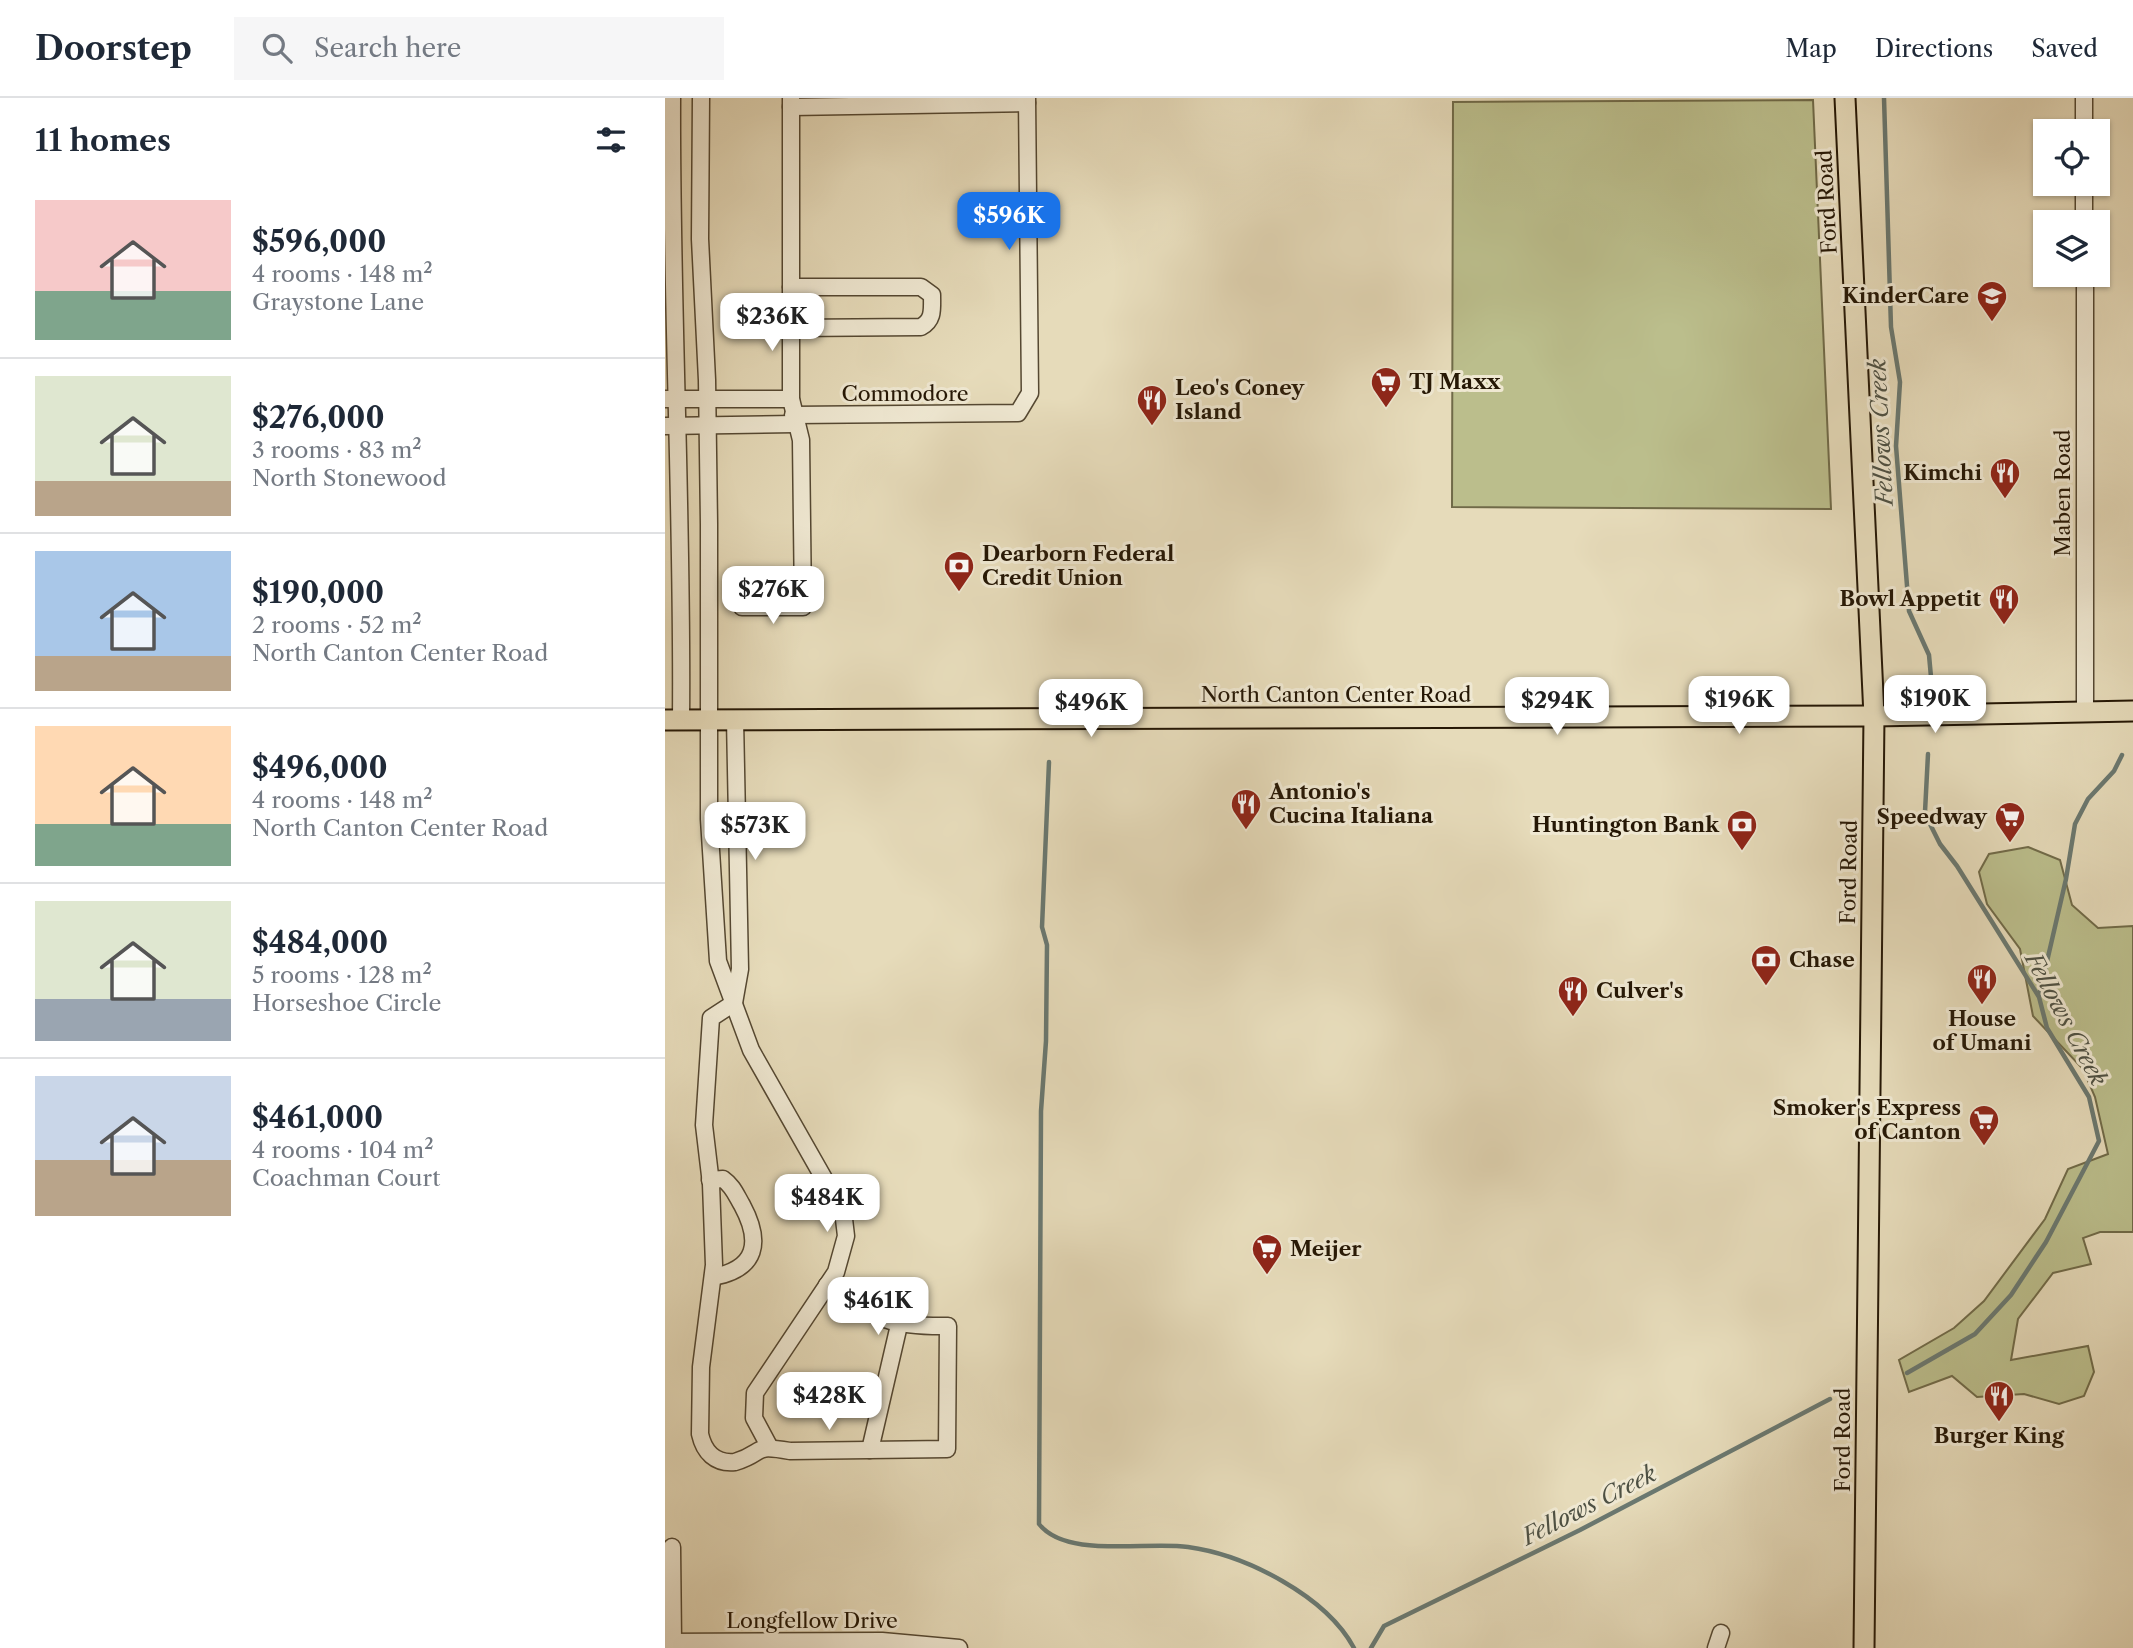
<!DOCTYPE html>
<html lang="en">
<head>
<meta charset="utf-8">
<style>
	:root { --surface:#fff; --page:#f6f6f7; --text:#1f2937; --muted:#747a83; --line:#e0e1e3; --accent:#1a73e8 }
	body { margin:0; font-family:"Libre Caslon Text",serif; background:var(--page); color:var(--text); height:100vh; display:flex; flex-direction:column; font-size:26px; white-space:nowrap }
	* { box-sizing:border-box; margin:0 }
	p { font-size:23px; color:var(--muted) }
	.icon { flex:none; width:38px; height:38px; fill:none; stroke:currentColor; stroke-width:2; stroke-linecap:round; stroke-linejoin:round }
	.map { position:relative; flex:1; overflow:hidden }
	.drawer { display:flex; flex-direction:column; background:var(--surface); width:665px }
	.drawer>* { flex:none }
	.fabs { position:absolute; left:1368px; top:21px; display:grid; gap:14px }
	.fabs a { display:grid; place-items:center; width:77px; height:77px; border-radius:0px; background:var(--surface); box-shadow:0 2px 5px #0004; font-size:35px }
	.price { position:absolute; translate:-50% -60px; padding:0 16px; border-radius:14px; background:#fff; color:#222; font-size:23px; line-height:46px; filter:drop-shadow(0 2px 4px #0008) }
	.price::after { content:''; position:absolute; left:50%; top:42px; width:21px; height:16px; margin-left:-10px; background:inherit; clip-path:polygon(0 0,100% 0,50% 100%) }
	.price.active { background:var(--accent); color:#fff }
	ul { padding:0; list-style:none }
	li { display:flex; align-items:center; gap:21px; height:175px; padding:0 35px }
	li+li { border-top:2px solid var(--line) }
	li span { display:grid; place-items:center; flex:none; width:196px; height:140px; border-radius:0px; color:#555 }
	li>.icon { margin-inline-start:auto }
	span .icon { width:84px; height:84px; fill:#fffc; stroke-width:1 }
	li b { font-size:30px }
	h2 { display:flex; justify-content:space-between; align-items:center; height:84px; padding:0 35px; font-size:30px }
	header { display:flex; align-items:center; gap:42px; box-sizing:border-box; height:98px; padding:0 35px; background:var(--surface); border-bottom:2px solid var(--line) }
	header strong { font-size:33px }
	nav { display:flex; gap:38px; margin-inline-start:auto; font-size:24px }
	.search { width:490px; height:63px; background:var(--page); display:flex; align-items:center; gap:18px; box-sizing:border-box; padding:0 24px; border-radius:0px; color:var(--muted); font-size:26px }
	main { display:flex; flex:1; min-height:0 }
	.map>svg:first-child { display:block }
	.green { fill:#bbbe8c; stroke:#706a48; stroke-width:2 }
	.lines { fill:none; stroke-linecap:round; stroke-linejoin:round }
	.stream { stroke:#6a7870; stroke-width:4.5 }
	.minor-casing { stroke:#554832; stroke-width:19 }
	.major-casing { stroke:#251705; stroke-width:23 }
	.minor { stroke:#efe8d2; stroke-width:16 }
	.major { stroke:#e6dbba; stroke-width:19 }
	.labels { text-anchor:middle; stroke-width:6; stroke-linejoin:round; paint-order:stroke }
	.street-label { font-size:21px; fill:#251705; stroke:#efe8d2 }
	.poi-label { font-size:21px; font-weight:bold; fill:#251705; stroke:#efe8d2; text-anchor:start }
	.water-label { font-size:23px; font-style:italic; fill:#4d5043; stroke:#efe8d2 }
</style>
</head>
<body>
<header>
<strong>Doorstep</strong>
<div class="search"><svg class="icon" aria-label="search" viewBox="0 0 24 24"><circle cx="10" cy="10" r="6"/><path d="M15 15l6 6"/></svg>Search here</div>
<nav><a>Map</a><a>Directions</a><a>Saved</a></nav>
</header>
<main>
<section class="drawer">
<h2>11 homes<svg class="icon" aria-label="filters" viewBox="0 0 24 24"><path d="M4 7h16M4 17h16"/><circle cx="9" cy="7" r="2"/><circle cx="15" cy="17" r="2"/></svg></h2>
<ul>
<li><span style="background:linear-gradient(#f6c9c9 65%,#7fa58c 0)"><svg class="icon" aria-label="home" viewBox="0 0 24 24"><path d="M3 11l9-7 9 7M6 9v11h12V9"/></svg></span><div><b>$596,000</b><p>4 rooms · 148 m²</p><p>Graystone Lane</p></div></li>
<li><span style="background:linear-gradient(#dfe7d0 75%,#b9a48a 0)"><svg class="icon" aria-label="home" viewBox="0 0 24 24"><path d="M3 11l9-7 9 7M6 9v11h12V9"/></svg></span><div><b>$276,000</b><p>3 rooms · 83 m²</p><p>North Stonewood</p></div></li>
<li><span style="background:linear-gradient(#a9c7e8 75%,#b9a48a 0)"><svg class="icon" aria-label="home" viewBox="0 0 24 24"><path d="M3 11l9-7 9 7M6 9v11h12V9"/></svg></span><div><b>$190,000</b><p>2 rooms · 52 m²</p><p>North Canton Center Road</p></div></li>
<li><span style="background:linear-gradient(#ffd9b3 70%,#7fa58c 0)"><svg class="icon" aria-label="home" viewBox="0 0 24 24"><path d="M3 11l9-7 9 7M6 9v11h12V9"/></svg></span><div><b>$496,000</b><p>4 rooms · 148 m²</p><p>North Canton Center Road</p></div></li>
<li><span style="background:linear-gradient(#dfe7d0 70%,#9aa5b1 0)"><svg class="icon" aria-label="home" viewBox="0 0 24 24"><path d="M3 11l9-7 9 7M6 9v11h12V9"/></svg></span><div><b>$484,000</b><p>5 rooms · 128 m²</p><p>Horseshoe Circle</p></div></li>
<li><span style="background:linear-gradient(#c9d6e8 60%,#b9a48a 0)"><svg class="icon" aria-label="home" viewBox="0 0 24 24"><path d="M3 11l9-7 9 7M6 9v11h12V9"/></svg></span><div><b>$461,000</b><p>4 rooms · 104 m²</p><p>Coachman Court</p></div></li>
</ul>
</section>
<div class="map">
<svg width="1468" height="1550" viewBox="0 0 1468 1550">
	<rect width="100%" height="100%" fill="#e6dbba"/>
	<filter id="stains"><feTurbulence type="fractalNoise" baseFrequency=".00286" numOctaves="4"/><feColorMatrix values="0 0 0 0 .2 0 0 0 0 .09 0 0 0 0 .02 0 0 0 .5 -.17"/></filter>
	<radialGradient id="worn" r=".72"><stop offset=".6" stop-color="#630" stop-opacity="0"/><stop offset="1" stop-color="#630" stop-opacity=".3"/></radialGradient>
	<g class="green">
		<path d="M 1148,2 L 1166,411 L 787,409 L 788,4 Z"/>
		<path d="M 1363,749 L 1395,762 L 1407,807 L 1433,830 L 1468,828 L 1468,1134 L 1435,1134 L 1418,1140 L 1426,1166 L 1388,1175 L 1353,1221 L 1346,1262 L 1423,1248 L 1429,1274 L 1419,1298 L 1394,1306 L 1359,1296 L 1312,1299 L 1287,1278 L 1244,1294 L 1234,1262 L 1289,1230 L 1319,1203 L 1380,1121 L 1403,1071 L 1443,1056 L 1430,999 L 1418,971 L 1368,918 L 1355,851 L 1322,806 L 1314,774 L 1324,756 Z"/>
	</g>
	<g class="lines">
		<g class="stream">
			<path d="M 1219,0 L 1226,229 L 1235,284 L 1231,348 L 1244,513 L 1264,557 L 1266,579"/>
			<path d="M 384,664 L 377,829 L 382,847 L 381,943 L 376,1013 L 374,1426 C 401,1461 481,1443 523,1449 C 581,1457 661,1498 689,1550"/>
			<path d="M 1374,898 L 1401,781 L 1410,726 L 1423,701 L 1449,673 L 1457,657"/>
			<path d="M 1242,1275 L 1310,1236 L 1346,1197 L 1381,1144 L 1434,1043 L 1424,999 L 1382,930 L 1374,899 L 1292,768 L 1275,746 L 1265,726 L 1260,714 L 1263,656"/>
			<path d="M 706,1550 L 719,1528 L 915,1432 L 1165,1301"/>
		</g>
		<g class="minor-casing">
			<g id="minor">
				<path d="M 7,0 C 6,207 18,414 16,622"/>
				<path d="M 36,0 L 35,141 L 42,282 L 44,426 L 44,721 L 53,863 L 86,952 L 170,1100 L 179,1121 L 181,1138 L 171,1174 L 90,1295 L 89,1320 L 104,1348"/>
				<path d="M 1419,0 L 1419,33"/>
				<path d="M 126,9 L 362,5"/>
				<path d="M 1419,86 L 1419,124"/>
				<path d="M 1420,177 L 1420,613"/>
				<path d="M 126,189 L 256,189 L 267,197 C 267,211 269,222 256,229 L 126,230"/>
				<path d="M 0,301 L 126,301"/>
				<path d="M 128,317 L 353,315 L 365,295 L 362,0"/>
				<path d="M 0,328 L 130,326"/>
				<path d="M 77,509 L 138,509 L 136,342 L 126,301 L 126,0"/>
				<path d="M 70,621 L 75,871 L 69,905 L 46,920 L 39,1027 L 46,1086 L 49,1167 L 36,1269 L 35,1336 C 39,1354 50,1366 70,1364 C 102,1354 85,1346 125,1353 L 282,1351 L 283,1228 C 221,1229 212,1220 162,1187"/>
				<path d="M 45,1082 L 58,1081 C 68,1088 71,1097 77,1107 C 97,1144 92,1171 48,1179"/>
				<path d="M 205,1352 L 234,1227"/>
				<path d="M 7,1449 L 8,1544"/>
				<path d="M 0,1544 L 217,1543 L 294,1550"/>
				<path d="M 1051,1550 L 1056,1535"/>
			</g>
		</g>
		<g class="major-casing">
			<g id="major">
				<path d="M 1180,0 L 1209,618 L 1199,1550"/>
				<path d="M 0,622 L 1209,618 L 1468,613"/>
			</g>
		</g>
		<use href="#minor" class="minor"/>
		<use href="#major" class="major"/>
	</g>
	<defs>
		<g id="school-pin" transform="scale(1.575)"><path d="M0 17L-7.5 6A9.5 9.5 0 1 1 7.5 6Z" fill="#8f2418" stroke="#efe8d2"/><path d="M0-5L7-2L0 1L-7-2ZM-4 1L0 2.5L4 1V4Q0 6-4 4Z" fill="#fff"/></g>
		<g id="supermarket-pin" transform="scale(1.575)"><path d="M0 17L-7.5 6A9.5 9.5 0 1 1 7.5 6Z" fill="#8f2418" stroke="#efe8d2"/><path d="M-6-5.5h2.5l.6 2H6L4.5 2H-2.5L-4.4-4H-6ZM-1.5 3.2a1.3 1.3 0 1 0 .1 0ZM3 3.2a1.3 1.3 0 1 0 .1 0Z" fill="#fff"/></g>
		<g id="restaurant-pin" transform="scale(1.575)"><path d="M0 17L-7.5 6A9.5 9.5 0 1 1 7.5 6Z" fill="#8f2418" stroke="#efe8d2"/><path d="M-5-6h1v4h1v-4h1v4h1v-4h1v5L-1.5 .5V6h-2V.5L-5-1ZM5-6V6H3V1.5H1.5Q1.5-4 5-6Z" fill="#fff"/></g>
		<g id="bank-pin" transform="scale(1.575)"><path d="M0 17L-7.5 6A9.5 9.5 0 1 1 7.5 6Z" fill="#8f2418" stroke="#efe8d2"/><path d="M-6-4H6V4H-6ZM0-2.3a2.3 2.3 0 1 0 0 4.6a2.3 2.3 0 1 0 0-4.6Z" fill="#fff"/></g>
	</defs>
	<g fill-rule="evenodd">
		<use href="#school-pin" x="1327" y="198"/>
		<use href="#supermarket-pin" x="721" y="284"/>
		<use href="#restaurant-pin" x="487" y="302"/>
		<use href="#restaurant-pin" x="1340" y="375"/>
		<use href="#bank-pin" x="294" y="468"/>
		<use href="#restaurant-pin" x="1339" y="501"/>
		<use href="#restaurant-pin" x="581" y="706"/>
		<use href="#supermarket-pin" x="1345" y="719"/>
		<use href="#bank-pin" x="1077" y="727"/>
		<use href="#bank-pin" x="1101" y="862"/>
		<use href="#restaurant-pin" x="1317" y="881"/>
		<use href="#restaurant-pin" x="908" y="893"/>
		<use href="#supermarket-pin" x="1319" y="1022"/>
		<use href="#supermarket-pin" x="602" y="1151"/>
		<use href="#restaurant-pin" x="1334" y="1298"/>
	</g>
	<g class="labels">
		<g class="street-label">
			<text transform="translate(1162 104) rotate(-93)" y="7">Ford Road</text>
			<text x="240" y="303">Commodore</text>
			<text transform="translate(1398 395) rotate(-90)" y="7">Maben Road</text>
			<text x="671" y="604">North Canton Center Road</text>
			<text transform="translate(1184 774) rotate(-89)" y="7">Ford Road</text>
			<text transform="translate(1178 1342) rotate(-90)" y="7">Ford Road</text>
			<text x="147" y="1530">Longfellow Drive</text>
		</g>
		<g class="poi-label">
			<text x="1304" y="205" text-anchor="end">KinderCare</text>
			<text x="744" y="291">TJ Maxx</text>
			<text x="510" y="297">Leo's Coney<tspan x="510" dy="24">Island</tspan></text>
			<text x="1317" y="382" text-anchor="end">Kimchi</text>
			<text x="317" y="463">Dearborn Federal<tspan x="317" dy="24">Credit Union</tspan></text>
			<text x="1316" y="508" text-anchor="end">Bowl Appetit</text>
			<text x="604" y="701">Antonio's<tspan x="604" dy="24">Cucina Italiana</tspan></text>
			<text x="1322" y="726" text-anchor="end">Speedway</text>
			<text x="1054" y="734" text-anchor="end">Huntington Bank</text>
			<text x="1124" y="869">Chase</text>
			<text x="931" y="900">Culver's</text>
			<text x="1317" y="928" text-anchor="middle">House<tspan x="1317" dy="24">of Umani</tspan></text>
			<text x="1296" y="1017" text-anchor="end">Smoker's Express<tspan x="1296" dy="24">of Canton</tspan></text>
			<text x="625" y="1158">Meijer</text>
			<text x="1334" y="1345" text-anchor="middle">Burger King</text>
		</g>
		<g class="water-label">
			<text transform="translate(1216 334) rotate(-93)" y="8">Fellows Creek</text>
			<text transform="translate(1401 921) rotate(62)" y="8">Fellows Creek</text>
			<text transform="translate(924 1407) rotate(-27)" y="8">Fellows Creek</text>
		</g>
	</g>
	<rect width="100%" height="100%" filter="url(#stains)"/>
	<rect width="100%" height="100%" fill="url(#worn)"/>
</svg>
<div class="fabs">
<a><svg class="icon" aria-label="locate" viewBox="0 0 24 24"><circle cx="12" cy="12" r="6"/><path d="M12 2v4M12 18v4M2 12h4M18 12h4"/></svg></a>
<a><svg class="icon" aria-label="layers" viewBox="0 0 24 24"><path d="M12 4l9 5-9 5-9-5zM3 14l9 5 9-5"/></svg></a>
</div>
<b class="price active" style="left:344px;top:154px">$596K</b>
<b class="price" style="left:107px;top:255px">$236K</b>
<b class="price" style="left:108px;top:528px">$276K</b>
<b class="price" style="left:1270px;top:637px">$190K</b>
<b class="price" style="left:1074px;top:638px">$196K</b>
<b class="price" style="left:892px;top:639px">$294K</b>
<b class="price" style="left:426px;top:641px">$496K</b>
<b class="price" style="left:90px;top:764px">$573K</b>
<b class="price" style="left:162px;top:1136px">$484K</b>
<b class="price" style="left:213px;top:1239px">$461K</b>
<b class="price" style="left:164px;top:1334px">$428K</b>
</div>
</main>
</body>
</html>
